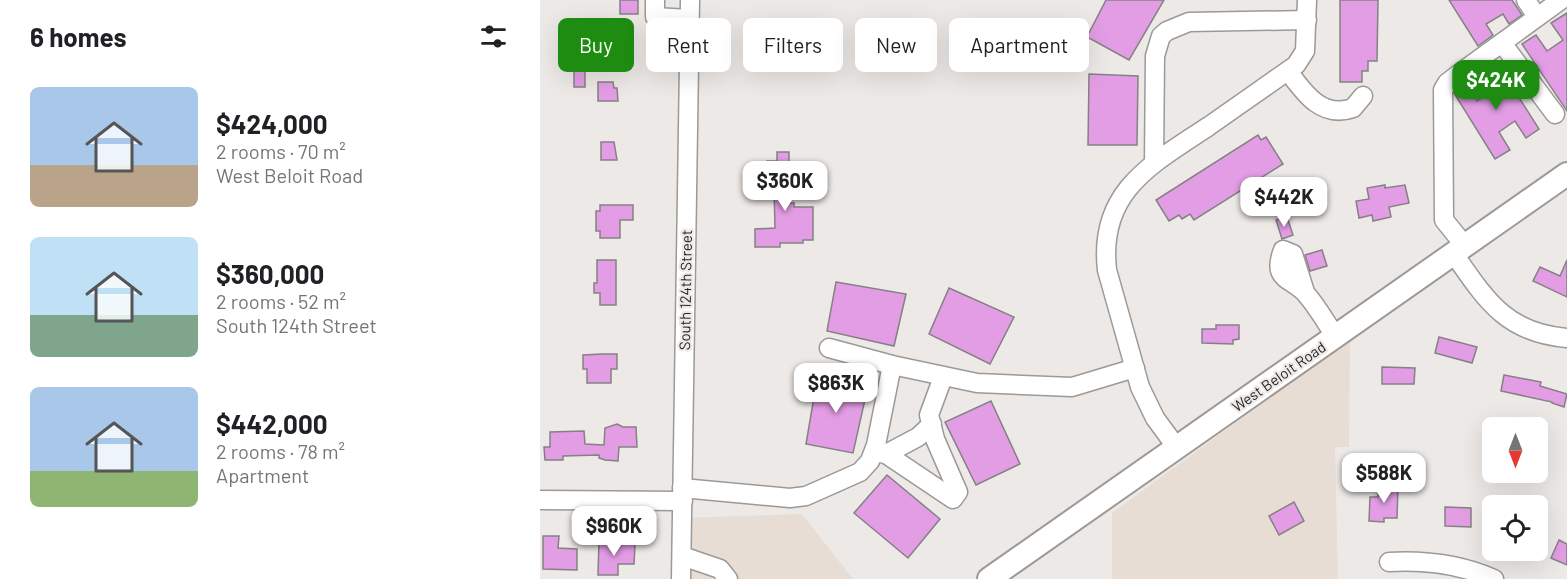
<!DOCTYPE html>
<html lang="en">
<head>
<meta charset="utf-8">
<style>
	:root { --surface:#fff; --page:#f2f2f2; --text:#202124; --muted:#757577; --accent:#1d8c10 }
	body { margin:0; font-family:Barlow,sans-serif; background:var(--page); color:var(--text); height:100vh; display:flex; flex-direction:column; font-size:22px; white-space:nowrap }
	* { box-sizing:border-box; margin:0 }
	p { font-size:20px; color:var(--muted) }
	.icon { flex:none; width:33px; height:33px; fill:none; stroke:currentColor; stroke-width:2; stroke-linecap:round; stroke-linejoin:round }
	.map { position:relative; flex:1; overflow:hidden }
	.panel { display:flex; flex-direction:column; background:var(--surface); width:540px }
	.panel>* { flex:none }
	.top-card { position:absolute; left:18px; top:18px; width:570px; height:54px; display:flex; gap:12px }
	.needle { width:39px; rotate:180deg }
	.fabs { position:absolute; left:942px; top:417px; display:grid; gap:12px }
	.fabs a { display:grid; place-items:center; width:66px; height:66px; border-radius:9px; background:var(--surface); box-shadow:0 6px 24px #0002; font-size:30px }
	.price { position:absolute; translate:-50% -51px; padding:0 14px; border-radius:12px; background:#fff; color:#222; font-size:20px; line-height:39px; filter:drop-shadow(0 2px 3px #0008) }
	.price::after { content:''; position:absolute; left:50%; top:36px; width:18px; height:14px; margin-left:-9px; background:inherit; clip-path:polygon(0 0,100% 0,50% 100%) }
	.price.active { background:var(--accent); color:#fff }
	ul { padding:0; list-style:none }
	li { display:flex; align-items:center; gap:18px; height:150px; padding:0 30px }
	li span { display:grid; place-items:center; flex:none; width:168px; height:120px; border-radius:9px; color:#555 }
	li>.icon { margin-inline-start:auto }
	span .icon { width:72px; height:72px; fill:#fffc; stroke-width:1 }
	li b { font-size:26px }
	h2 { display:flex; justify-content:space-between; align-items:center; height:72px; padding:0 30px; font-size:26px }
	.chip { padding:0 21px; border-radius:9px; background:var(--surface); box-shadow:0 6px 24px #0002; font-size:21px; line-height:54px }
	.chip.active { background:var(--accent); color:#fff }
	main { display:flex; flex:1; min-height:0 }
	.map>svg:first-child { display:block }
	.built { fill:#e7ddd5 }
	.building { fill:#e39de5; stroke:#848184; stroke-width:1.5 }
	.lines { fill:none; stroke-linecap:round; stroke-linejoin:round }
	.minor-casing { stroke:#9c9996; stroke-width:21 }
	.major-casing { stroke:#9c9996; stroke-width:26 }
	.minor { stroke:#fff; stroke-width:18 }
	.major { stroke:#fff; stroke-width:22 }
	.labels { text-anchor:middle; stroke-width:4.5; stroke-linejoin:round; paint-order:stroke }
	.street-label { font-size:15px; fill:#252322; stroke:#ede9e7 }
</style>
</head>
<body>
<main>
<section class="panel">
<h2>6 homes<svg class="icon" aria-label="filters" viewBox="0 0 24 24"><path d="M4 7h16M4 17h16"/><circle cx="9" cy="7" r="2"/><circle cx="15" cy="17" r="2"/></svg></h2>
<ul>
<li><span style="background:linear-gradient(#a9c7e8 65%,#b9a48a 0)"><svg class="icon" aria-label="home" viewBox="0 0 24 24"><path d="M3 11l9-7 9 7M6 9v11h12V9"/></svg></span><div><b>$424,000</b><p>2 rooms · 70 m²</p><p>West Beloit Road</p></div></li>
<li><span style="background:linear-gradient(#bfe0f5 65%,#7fa58c 0)"><svg class="icon" aria-label="home" viewBox="0 0 24 24"><path d="M3 11l9-7 9 7M6 9v11h12V9"/></svg></span><div><b>$360,000</b><p>2 rooms · 52 m²</p><p>South 124th Street</p></div></li>
<li><span style="background:linear-gradient(#a9c7e8 70%,#8fb573 0)"><svg class="icon" aria-label="home" viewBox="0 0 24 24"><path d="M3 11l9-7 9 7M6 9v11h12V9"/></svg></span><div><b>$442,000</b><p>2 rooms · 78 m²</p><p>Apartment</p></div></li>
</ul>
</section>
<div class="map">
<svg width="1027" height="579" viewBox="0 0 1027 579">
	<rect width="100%" height="100%" fill="#ede9e7"/>
	<g class="built">
		<path d="M 810,339 L 809,447 L 795,447 L 798,579 L 572,579 L 572,513 Z"/>
		<path d="M 262,514 L 313,579 L 141,579 L 142,518 Z"/>
	</g>
	<g class="building">
		<rect x="80" y="0" width="18" height="14"/>
		<path d="M 566,0 L 624,0 L 589,60 L 547,37 Z"/>
		<path d="M 800,0 L 838,0 L 837,61 L 828,61 L 828,71 L 822,71 L 822,82 L 800,82 Z"/>
		<path d="M 909,0 L 972,0 L 982,15 L 969,24 L 963,14 L 946,24 L 953,35 L 938,46 Z"/>
		<path d="M 1027,13 L 1027,111 L 982,44 L 996,35 L 1007,51 L 1023,40 L 1011,23 Z"/>
		<path d="M 957,63 L 999,129 L 986,138 L 975,121 L 959,132 L 970,150 L 955,159 L 914,93 L 927,85 L 937,101 L 953,91 L 942,73 Z"/>
		<rect x="34" y="68" width="11" height="19"/>
		<path d="M 549,74 L 598,76 L 597,145 L 548,145 Z"/>
		<path d="M 58,82 L 73,82 L 74,88 L 77,88 L 78,101 L 58,101 Z"/>
		<path d="M 718,135 L 721,140 L 726,137 L 743,164 L 654,220 L 650,214 L 642,219 L 639,215 L 629,221 L 616,200 Z"/>
		<path d="M 61,142 L 74,142 L 77,160 L 61,160 Z"/>
		<path d="M 237,152 L 249,152 L 249,164 L 245,164 L 246,203 L 254,203 L 254,207 L 273,207 L 273,240 L 263,240 L 263,243 L 240,243 L 240,247 L 215,247 L 215,229 L 235,228 L 234,187 L 228,187 L 227,161 L 237,161 Z"/>
		<path d="M 845,185 L 845,188 L 865,185 L 869,203 L 849,207 L 851,217 L 833,221 L 832,215 L 819,218 L 816,201 L 829,199 L 827,188 Z"/>
		<path d="M 779,195 L 781,207 L 761,211 L 759,199 Z"/>
		<path d="M 60,205 L 93,205 L 93,220 L 80,220 L 80,238 L 60,238 L 60,231 L 56,231 L 56,211 L 60,211 Z"/>
		<path d="M 747,217 L 753,235 L 742,239 L 736,220 Z"/>
		<path d="M 782,250 L 787,266 L 770,271 L 765,255 Z"/>
		<path d="M 57,260 L 76,260 L 76,305 L 60,305 L 60,293 L 54,293 L 54,283 L 57,283 Z"/>
		<path d="M 1027,260 L 1027,297 L 993,281 L 1000,267 L 1020,276 Z"/>
		<path d="M 296,282 L 366,294 L 354,346 L 287,331 Z"/>
		<path d="M 409,288 L 474,317 L 450,364 L 389,334 Z"/>
		<path d="M 676,325 L 699,325 L 699,339 L 693,340 L 693,344 L 662,343 L 662,329 L 676,329 Z"/>
		<path d="M 899,337 L 937,347 L 932,363 L 895,353 Z"/>
		<path d="M 63,354 L 77,354 L 77,369 L 71,369 L 71,383 L 47,383 L 47,369 L 43,369 L 43,355 Z"/>
		<path d="M 842,367 L 875,368 L 874,384 L 842,384 Z"/>
		<path d="M 278,374 L 328,386 L 313,453 L 266,444 Z"/>
		<path d="M 964,375 L 1001,382 L 1000,386 L 1027,394 L 1024,407 L 1012,403 L 1012,402 L 961,391 Z"/>
		<path d="M 451,401 L 480,464 L 436,485 L 405,422 Z"/>
		<path d="M 77,424 L 83,427 L 96,427 L 97,447 L 79,447 L 78,461 L 65,460 L 59,458 L 59,455 L 23,456 L 23,460 L 5,460 L 4,447 L 10,447 L 10,432 L 44,431 L 45,444 L 64,445 L 65,428 Z"/>
		<path d="M 347,475 L 400,519 L 368,558 L 314,513 Z"/>
		<path d="M 838,486 L 858,487 L 857,518 L 844,518 L 844,522 L 829,521 L 830,497 L 838,497 Z"/>
		<path d="M 754,502 L 764,521 L 739,535 L 729,516 Z"/>
		<path d="M 905,507 L 931,508 L 931,527 L 905,526 Z"/>
		<path d="M 3,536 L 19,536 L 18,548 L 37,549 L 37,570 L 3,569 Z"/>
		<path d="M 59,540 L 95,544 L 94,564 L 78,564 L 78,575 L 58,575 Z"/>
		<path d="M 1019,540 L 1027,544 L 1027,565 L 1011,558 Z"/>
	</g>
	<g class="lines">
		<g class="minor-casing">
			<g id="minor">
				<path d="M 115,0 L 115,17 L 149,19"/>
				<path d="M 986,0 L 997,17"/>
				<path d="M 962,43 L 1015,114"/>
				<path d="M 748,71 C 764,93 782,119 813,108 L 823,96"/>
				<path d="M 614,163 L 615,56 L 621,36 L 627,31 L 649,22 L 767,20"/>
				<path d="M 925,246 L 904,220 L 903,90 L 907,83 L 920,73 L 1021,0"/>
				<path d="M 914,254 C 946,300 966,333 1027,338"/>
				<path d="M 765,292 L 753,254 L 743,250 C 731,281 751,277 766,294 C 777,306 786,323 796,337"/>
				<path d="M 289,348 L 352,365 L 437,383 L 532,387 L 595,368"/>
				<path d="M 637,448 L 615,418 L 600,387 L 567,270 C 558,191 612,164 669,126 C 698,106 727,85 756,65 L 765,51 L 767,0"/>
				<path d="M 334,452 L 346,454 L 413,499 L 418,492 L 395,439 L 389,415 L 403,377"/>
				<path d="M 346,454 L 378,437 L 392,424"/>
				<path d="M 142,488 L 250,498 L 266,496 L 320,472 L 330,461 L 336,445 L 352,365"/>
				<path d="M 0,500 L 143,501"/>
				<path d="M 142,556 L 180,569 L 188,579"/>
				<path d="M 849,562 C 884,560 922,565 954,579"/>
				<path d="M 141,579 L 150,0"/>
			</g>
		</g>
		<g class="major-casing">
			<path id="major" d="M 449,579 L 1027,174"/>
		</g>
		<use href="#minor" class="minor"/>
		<use href="#major" class="major"/>
	</g>
	<g class="labels">
		<g class="street-label">
			<text transform="translate(146 290) rotate(-89)" y="5">South 124th Street</text>
			<text transform="translate(739 377) rotate(-35)" y="5">West Beloit Road</text>
		</g>
	</g>
</svg>
<div class="fabs">
<a><svg class="needle" viewBox="-14 -14 28 28"><path d="M0-13l5 13h-10z" fill="#e53935"/><path d="M0 13l5-13h-10z" fill="#757577"/></svg></a>
<a><svg class="icon" aria-label="locate" viewBox="0 0 24 24"><circle cx="12" cy="12" r="6"/><path d="M12 2v4M12 18v4M2 12h4M18 12h4"/></svg></a>
</div>
<b class="price active" style="left:956px;top:111px">$424K</b>
<b class="price" style="left:245px;top:212px">$360K</b>
<b class="price" style="left:744px;top:228px">$442K</b>
<b class="price" style="left:296px;top:414px">$863K</b>
<b class="price" style="left:844px;top:504px">$588K</b>
<b class="price" style="left:74px;top:557px">$960K</b>
<div class="top-card">
<a class="chip active">Buy</a>
<a class="chip">Rent</a>
<a class="chip">Filters</a>
<a class="chip">New</a>
<a class="chip">Apartment</a>
</div>
</div>
</main>
</body>
</html>
